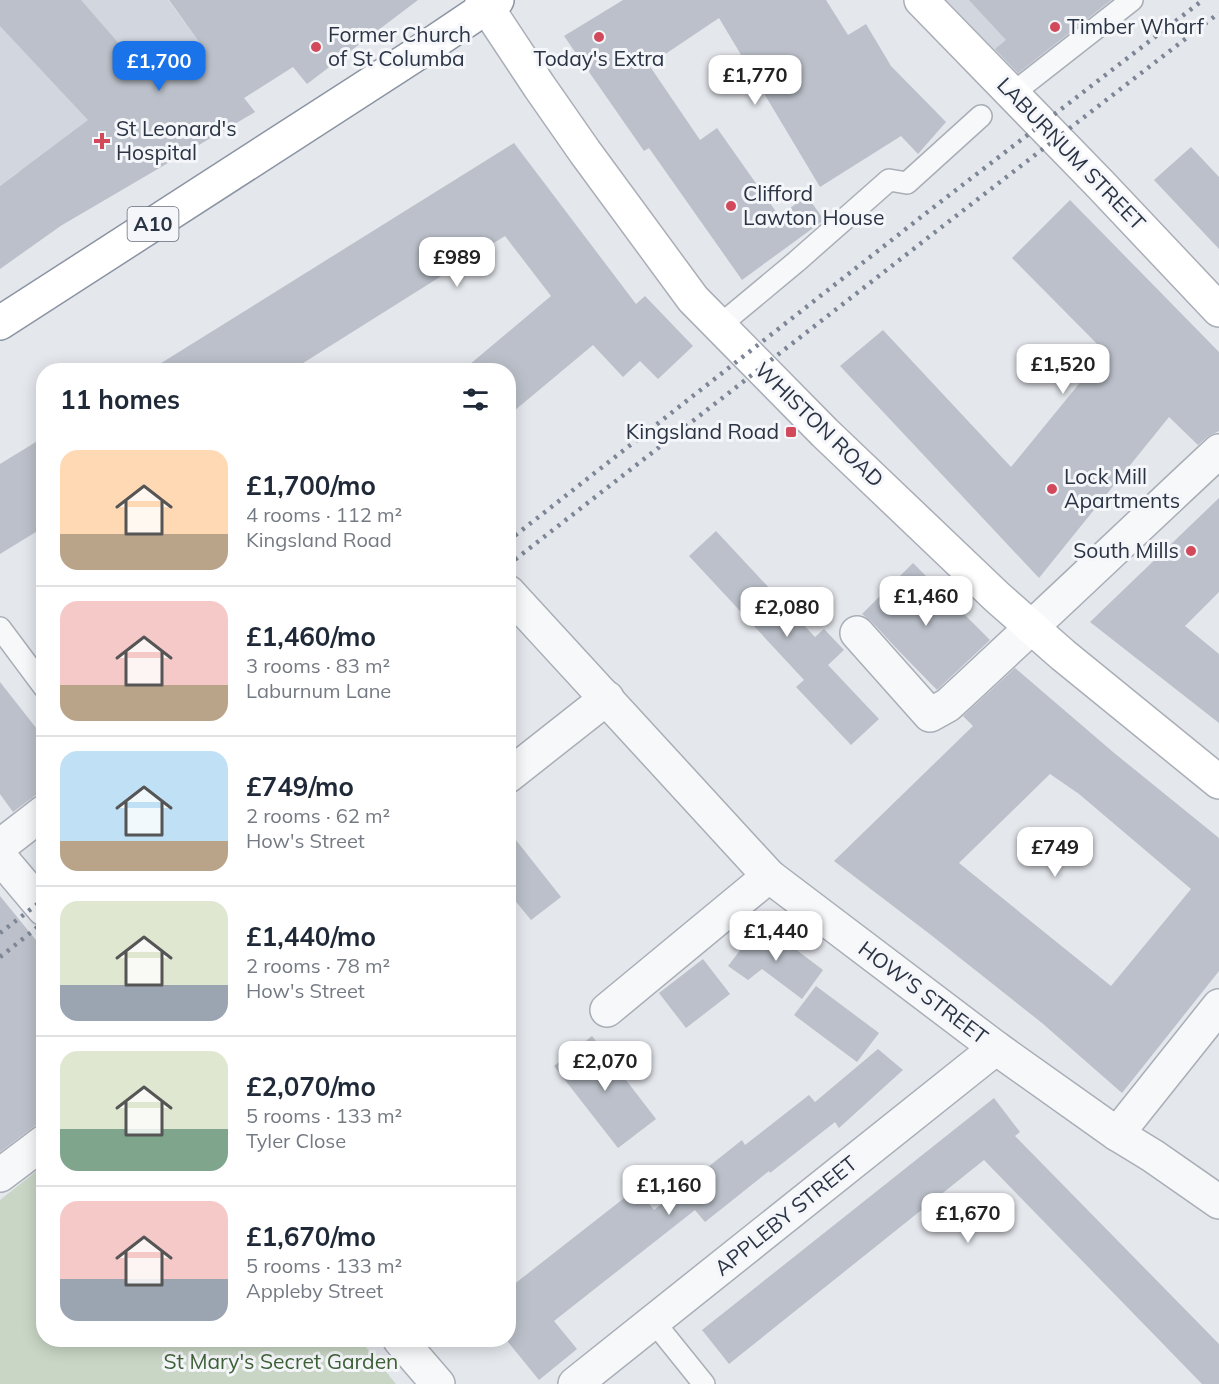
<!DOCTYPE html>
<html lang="en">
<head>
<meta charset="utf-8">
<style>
	:root { --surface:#fff; --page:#f6f6f7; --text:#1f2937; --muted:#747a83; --line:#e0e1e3; --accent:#1a73e8 }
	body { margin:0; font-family:Mulish,sans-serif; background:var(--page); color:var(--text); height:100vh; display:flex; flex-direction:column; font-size:22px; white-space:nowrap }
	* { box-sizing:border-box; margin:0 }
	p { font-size:20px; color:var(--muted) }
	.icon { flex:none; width:33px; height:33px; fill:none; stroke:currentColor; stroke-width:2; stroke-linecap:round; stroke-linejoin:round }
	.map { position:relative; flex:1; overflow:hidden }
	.side { position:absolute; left:36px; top:363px; width:480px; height:984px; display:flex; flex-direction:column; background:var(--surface); border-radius:24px; box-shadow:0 3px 15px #0003 }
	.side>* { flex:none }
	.price { position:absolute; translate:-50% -51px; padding:0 14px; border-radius:12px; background:#fff; color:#222; font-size:20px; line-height:39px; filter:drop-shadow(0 2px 3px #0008) }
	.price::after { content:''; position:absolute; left:50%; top:36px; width:18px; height:14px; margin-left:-9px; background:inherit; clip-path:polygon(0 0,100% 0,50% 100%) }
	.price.on { background:var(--accent); color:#fff }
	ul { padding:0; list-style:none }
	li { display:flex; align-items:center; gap:18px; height:150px; padding:0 24px }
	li+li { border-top:2px solid var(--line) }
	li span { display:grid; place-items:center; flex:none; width:168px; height:120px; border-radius:18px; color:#555 }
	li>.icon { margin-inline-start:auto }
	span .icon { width:72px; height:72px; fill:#fffc; stroke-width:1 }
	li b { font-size:26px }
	h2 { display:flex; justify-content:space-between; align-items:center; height:72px; padding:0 24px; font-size:26px }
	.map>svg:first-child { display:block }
	.built { fill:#d2d6de }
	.green { fill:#c9d6c5 }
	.building { fill:#bbc0ca; fill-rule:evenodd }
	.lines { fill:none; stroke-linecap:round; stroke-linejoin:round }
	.lane-casing { stroke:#a9aeb7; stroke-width:24 }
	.street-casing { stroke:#a9aeb7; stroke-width:36 }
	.secondary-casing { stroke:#a9aeb7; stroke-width:36 }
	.highway-casing { stroke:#8b94a3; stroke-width:36 }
	.lane { stroke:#f7f8fa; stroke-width:21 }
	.street { stroke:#f7f8fa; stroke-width:33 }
	.secondary { stroke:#fff; stroke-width:33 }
	.highway { stroke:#fff; stroke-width:33 }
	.rail { stroke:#7d8696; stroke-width:4.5; stroke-dasharray:3 6; stroke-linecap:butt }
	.poi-dot { fill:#d1495b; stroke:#f4f6f9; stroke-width:2 }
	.labels { text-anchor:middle; stroke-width:6; stroke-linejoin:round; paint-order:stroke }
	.shield { fill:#f4f6f9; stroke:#676e7b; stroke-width:1.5 }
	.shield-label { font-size:20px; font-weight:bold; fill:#2b3445 }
	.poi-label { font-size:21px; fill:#2b3445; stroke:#f4f6f9; text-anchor:start }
	.street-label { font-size:21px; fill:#2b3445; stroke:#f4f6f9 }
	.park-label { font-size:21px; fill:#3f6138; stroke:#f4f6f9 }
</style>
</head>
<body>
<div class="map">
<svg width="1219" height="1384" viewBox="0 0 1219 1384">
	<rect width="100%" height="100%" fill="#e4e7ec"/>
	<g class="built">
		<path d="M 0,0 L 168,0 L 202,46 L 255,112 L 62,225 L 19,171 L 0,186 Z"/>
		<path d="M 946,0 L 1134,0 L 1024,81 Z"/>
	</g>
	<path class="green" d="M 43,1166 L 44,1340 L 360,1340 L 396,1384 L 0,1384 L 0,1200 Z"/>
	<g class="building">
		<path d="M 0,0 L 81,0 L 148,77 L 202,46 L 169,0 L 418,0 L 307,84 L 293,67 L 244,98 L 255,112 L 62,225 L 0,269 L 0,186 L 88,120 L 0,26 Z"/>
		<path d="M 623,0 L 826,0 L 848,35 L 866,24 L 891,66 L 946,122 L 918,154 L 901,136 L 820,187 L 719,18 L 649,65 L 700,140 L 717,128 L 779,216 L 807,196 L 824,220 L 742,280 L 649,148 L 644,151 L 564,36 Z"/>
		<path d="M 969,0 L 1111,0 L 1018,73 L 995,49 L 1006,40 Z"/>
		<path d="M 514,143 L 636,304 L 645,296 L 693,346 L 658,379 L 640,361 L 623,377 L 593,345 L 508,416 L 508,370 L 463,370 L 551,296 L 505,236 L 292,370 L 150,370 Z"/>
		<path d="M 1191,147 L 1219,177 L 1219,249 L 1154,180 Z"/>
		<path d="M 1070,200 L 1219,352 L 1219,431 L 1207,437 L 1198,445 L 1169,417 L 1039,578 L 840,366 L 883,330 L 1011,467 L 1105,352 L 1012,258 Z"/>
		<path d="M 44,437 L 44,527 L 0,554 L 0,464 Z"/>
		<path d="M 1219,498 L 1219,592 L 1185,626 L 1219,654 L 1219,723 L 1090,622 Z"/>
		<path d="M 716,531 L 815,637 L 824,629 L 844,650 L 828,665 L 879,719 L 851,745 L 796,687 L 804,680 L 689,556 Z"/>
		<path d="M 913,563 L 990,640 L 937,690 L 898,650 L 871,621 L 862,614 Z"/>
		<path d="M 1015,668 L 1113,752 L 1219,838 L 1219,971 L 1122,1093 L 1042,1023 L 931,935 L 834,861 L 973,726 L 963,716 ZM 1050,774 L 1079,794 L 1191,889 L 1111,986 L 959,863 Z"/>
		<path d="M 0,682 L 44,738 L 44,789 L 13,812 L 0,794 Z"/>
		<path d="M 508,830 L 561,897 L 531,920 L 508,892 Z"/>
		<path d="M 0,896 L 44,950 L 44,1119 L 0,1152 Z"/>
		<path d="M 761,923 L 823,970 L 802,999 L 762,969 L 748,980 L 728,966 Z"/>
		<path d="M 703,959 L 730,994 L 686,1028 L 659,993 Z"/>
		<path d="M 816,986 L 879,1033 L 857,1062 L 794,1015 Z"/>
		<path d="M 592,1036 L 656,1119 L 618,1148 L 554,1066 Z"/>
		<path d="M 878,1049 L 903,1070 L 839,1128 L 835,1122 L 770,1173 L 769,1171 L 705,1222 L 695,1210 L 554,1321 L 577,1349 L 539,1380 L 508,1342 L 508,1289 L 637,1188 L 654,1210 L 742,1140 L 745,1145 L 809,1095 L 815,1102 Z"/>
		<path d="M 994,1098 L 1020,1132 L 1015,1136 L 1219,1344 L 1219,1384 L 1202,1384 L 984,1160 L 729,1364 L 702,1330 Z"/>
	</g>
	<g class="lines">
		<g class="lane-casing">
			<g id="lane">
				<path d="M 1012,94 L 1132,0"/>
				<path d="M 719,326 L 796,262 L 889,180 L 907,183 L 981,116"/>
				<path d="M 0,628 L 44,687"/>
				<path d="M 654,1322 L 704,1384"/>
			</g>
		</g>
		<g class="street-casing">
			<g id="street">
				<path d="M 508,592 L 769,876 L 996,1048 L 1117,1134 L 1153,1156 L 1219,1202"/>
				<path d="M 857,633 L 930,715 L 948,705 C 1039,621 1128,536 1219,451"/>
				<path d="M 508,776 L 607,698"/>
				<path d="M 0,846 L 44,812"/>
				<path d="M 0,857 L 44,909"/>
				<path d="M 607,1010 L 769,876"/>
				<path d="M 1117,1134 L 1219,1006"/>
				<path d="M 0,1175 L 44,1142"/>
				<path d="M 400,1340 L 438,1384"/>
				<path d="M 575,1384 L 996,1048"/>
			</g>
		</g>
		<g class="secondary-casing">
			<g id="secondary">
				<path d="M 482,0 L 539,86 L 585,152 L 693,299 L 825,433 L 997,597 L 1063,655 L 1219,782"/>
				<path d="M 921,0 L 1100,184 L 1219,310"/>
			</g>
		</g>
		<g class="highway-casing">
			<path id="highway" d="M 0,323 L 412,57 L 497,0"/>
		</g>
		<use href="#lane" class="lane"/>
		<use href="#street" class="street"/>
		<use href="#secondary" class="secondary"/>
		<use href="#highway" class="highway"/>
		<g class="rail">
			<path d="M 508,541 L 930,210 L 1203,0"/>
			<path d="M 508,565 L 943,226 L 1219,13"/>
			<path d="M 0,933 L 44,899"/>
			<path d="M 0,957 L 44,922"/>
		</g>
	</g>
	<g class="poi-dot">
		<circle cx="1055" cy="27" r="6"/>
		<circle cx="599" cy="37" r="6"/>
		<circle cx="316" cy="47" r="6"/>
		<path d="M99 132h6v6h6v6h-6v6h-6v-6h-6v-6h6z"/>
		<circle cx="731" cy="206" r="6"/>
		<rect x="785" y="426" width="12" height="12" rx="3"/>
		<circle cx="1052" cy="489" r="6"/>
		<circle cx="1191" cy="551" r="6"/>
	</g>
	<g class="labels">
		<rect class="shield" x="127.5" y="207" width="51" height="34" rx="4.5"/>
		<g class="shield-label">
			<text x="153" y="231">A10</text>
		</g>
		<g class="poi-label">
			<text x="1067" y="34">Timber Wharf</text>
			<text x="328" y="42">Former Church<tspan x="328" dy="24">of St Columba</tspan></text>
			<text x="599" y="66" text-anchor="middle">Today's Extra</text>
			<text x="116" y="136">St Leonard's<tspan x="116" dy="24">Hospital</tspan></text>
			<text x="743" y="201">Clifford<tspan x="743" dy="24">Lawton House</tspan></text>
			<text x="779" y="439" text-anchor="end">Kingsland Road</text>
			<text x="1064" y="484">Lock Mill<tspan x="1064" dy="24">Apartments</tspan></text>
			<text x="1179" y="558" text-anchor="end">South Mills</text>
		</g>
		<g class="street-label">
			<text transform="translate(1071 154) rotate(46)" y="7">LABURNUM STREET</text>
			<text transform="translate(819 425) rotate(44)" y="7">WHISTON ROAD</text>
			<text transform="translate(923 993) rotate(37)" y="7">HOW'S STREET</text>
			<text transform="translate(786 1216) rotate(-39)" y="7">APPLEBY STREET</text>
		</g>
		<g class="park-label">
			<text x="281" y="1369">St Mary's Secret Garden</text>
		</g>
	</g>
</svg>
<b class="price on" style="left:159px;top:92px">£1,700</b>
<b class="price" style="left:755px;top:106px">£1,770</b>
<b class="price" style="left:457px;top:288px">£989</b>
<b class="price" style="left:1063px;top:395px">£1,520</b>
<b class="price" style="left:926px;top:627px">£1,460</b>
<b class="price" style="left:787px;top:638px">£2,080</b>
<b class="price" style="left:1055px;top:878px">£749</b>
<b class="price" style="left:776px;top:962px">£1,440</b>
<b class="price" style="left:605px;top:1092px">£2,070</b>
<b class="price" style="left:669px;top:1216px">£1,160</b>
<b class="price" style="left:968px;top:1244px">£1,670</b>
<section class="side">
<h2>11 homes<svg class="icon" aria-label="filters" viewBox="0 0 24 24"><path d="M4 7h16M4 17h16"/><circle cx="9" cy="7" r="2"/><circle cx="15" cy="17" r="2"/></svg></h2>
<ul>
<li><span style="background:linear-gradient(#ffd9b3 70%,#b9a48a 0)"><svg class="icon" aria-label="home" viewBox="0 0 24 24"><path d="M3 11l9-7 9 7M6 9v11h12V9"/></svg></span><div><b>£1,700/mo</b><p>4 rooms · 112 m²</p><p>Kingsland Road</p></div></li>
<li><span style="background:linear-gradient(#f6c9c9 70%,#b9a48a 0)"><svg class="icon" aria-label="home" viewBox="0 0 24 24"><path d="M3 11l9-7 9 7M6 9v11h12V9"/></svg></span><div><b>£1,460/mo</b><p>3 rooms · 83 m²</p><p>Laburnum Lane</p></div></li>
<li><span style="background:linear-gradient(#bfe0f5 75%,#b9a48a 0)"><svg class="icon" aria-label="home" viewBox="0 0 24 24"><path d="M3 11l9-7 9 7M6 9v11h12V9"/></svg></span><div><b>£749/mo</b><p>2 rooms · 62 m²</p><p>How's Street</p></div></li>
<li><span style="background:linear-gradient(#dfe7d0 70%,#9aa5b1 0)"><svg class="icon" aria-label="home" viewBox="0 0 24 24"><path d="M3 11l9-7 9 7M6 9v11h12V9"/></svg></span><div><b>£1,440/mo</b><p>2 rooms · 78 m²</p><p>How's Street</p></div></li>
<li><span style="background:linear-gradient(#dfe7d0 65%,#7fa58c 0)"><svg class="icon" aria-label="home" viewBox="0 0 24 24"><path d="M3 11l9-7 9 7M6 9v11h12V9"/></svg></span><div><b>£2,070/mo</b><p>5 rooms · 133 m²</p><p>Tyler Close</p></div></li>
<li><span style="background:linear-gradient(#f6c9c9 65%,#9aa5b1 0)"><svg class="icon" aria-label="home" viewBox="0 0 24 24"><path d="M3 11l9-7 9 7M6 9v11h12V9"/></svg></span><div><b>£1,670/mo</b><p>5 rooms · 133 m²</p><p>Appleby Street</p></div></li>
</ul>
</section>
</div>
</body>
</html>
